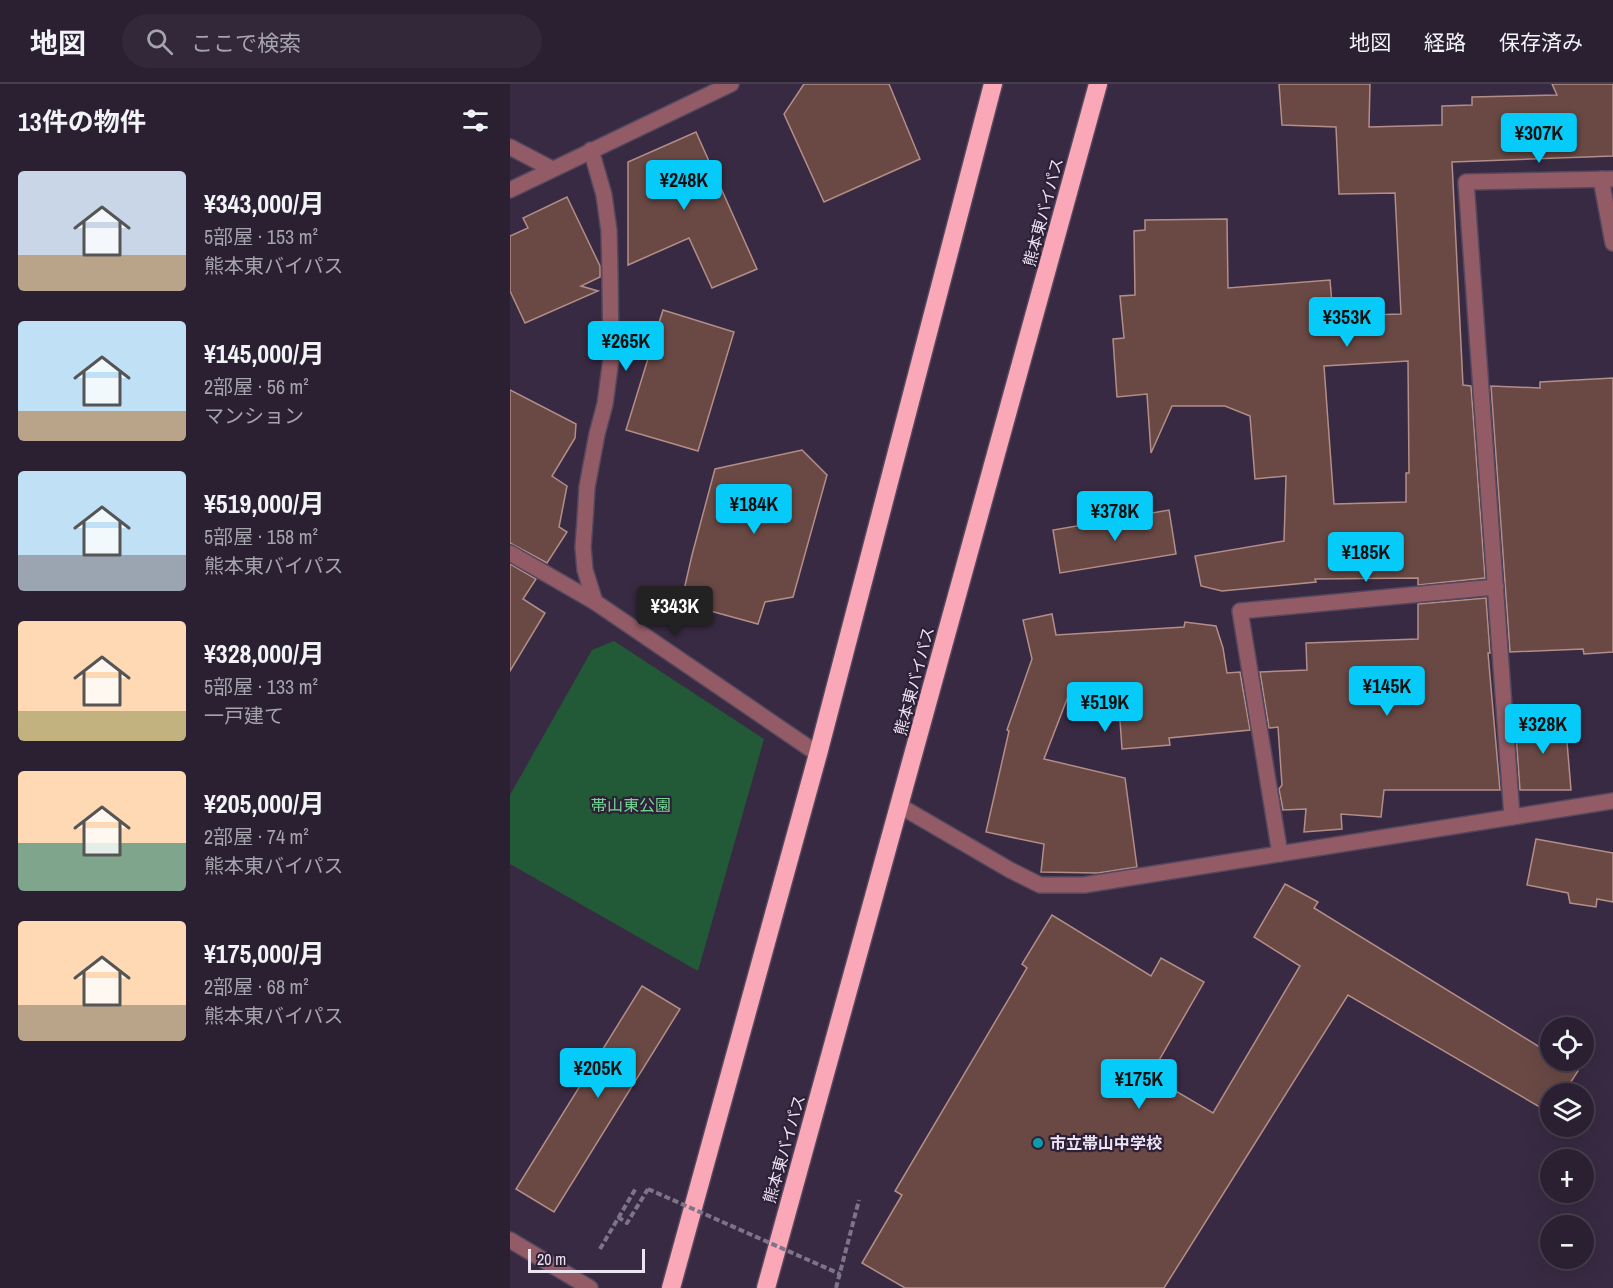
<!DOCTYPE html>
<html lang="ja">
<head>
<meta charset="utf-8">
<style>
	:root { --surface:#2a2032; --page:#32283a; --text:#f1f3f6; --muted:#a5a3ac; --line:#463e4d; --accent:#06cbf9 }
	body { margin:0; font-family:"Archivo Narrow","Noto Sans JP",sans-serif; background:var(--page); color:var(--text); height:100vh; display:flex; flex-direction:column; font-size:22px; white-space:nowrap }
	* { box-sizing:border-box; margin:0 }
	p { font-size:20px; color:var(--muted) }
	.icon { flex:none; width:33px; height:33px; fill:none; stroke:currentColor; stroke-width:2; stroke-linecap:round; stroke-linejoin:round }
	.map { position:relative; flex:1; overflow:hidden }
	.side { display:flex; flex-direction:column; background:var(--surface); width:510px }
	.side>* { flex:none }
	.tools { position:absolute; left:1030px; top:933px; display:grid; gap:12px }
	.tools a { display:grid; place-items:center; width:54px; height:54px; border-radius:50%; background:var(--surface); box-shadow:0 6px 24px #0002,0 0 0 2px var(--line); font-size:30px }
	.scale { position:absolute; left:18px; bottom:15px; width:117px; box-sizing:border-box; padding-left:6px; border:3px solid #ece3f3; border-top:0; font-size:16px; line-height:21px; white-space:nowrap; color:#ece3f3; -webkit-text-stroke:4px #2e2037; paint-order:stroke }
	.price { position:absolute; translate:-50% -51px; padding:0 14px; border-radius:6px; background:var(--accent); color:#111; font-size:20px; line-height:39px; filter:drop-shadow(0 2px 3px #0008) }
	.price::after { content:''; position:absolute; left:50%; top:36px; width:18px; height:14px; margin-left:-9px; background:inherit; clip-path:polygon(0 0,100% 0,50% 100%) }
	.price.selected { background:#222; color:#fff }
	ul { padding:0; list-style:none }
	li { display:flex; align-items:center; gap:18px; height:150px; padding:0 18px }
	li span { display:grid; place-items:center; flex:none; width:168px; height:120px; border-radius:6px; color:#555 }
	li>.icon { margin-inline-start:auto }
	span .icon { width:72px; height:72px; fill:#fffc; stroke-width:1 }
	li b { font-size:26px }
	h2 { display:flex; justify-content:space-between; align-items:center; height:72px; padding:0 18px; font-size:26px }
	header { display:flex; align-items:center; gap:36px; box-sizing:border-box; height:84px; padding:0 30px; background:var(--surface); border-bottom:2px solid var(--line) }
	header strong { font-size:28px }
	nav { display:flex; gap:33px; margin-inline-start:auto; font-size:21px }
	.search { width:420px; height:54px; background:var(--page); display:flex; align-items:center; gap:15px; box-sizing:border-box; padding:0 21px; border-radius:33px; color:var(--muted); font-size:22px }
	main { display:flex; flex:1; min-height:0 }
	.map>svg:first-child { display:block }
	.green { fill:#225936 }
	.building { fill:#6a4945; stroke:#b38e89; stroke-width:1.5; fill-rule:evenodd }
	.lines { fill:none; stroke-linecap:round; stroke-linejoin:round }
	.minor-casing { stroke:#55485e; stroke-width:18 }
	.highway-casing { stroke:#55485e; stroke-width:21 }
	.path { stroke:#7f7388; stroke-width:4; stroke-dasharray:6 3; stroke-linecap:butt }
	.minor { stroke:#935b66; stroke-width:15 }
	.highway { stroke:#faa7b7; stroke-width:18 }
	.path-bridge { stroke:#7f7388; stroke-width:4; stroke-dasharray:6 3; stroke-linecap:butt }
	.culture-dot { fill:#0f9aa8; stroke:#2e2037; stroke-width:2 }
	.labels { text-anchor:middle; stroke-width:4.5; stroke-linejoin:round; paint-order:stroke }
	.street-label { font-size:16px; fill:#ece3f3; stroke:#2e2037 }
	.park-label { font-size:16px; fill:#72d894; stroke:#2e2037 }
	.poi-label { font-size:16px; font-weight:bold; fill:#ece3f3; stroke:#2e2037; text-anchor:start }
</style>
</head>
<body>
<header>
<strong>地図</strong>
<div class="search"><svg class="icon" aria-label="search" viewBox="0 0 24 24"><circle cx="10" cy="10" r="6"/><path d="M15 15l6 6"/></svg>ここで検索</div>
<nav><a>地図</a><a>経路</a><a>保存済み</a></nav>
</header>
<main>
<section class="side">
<h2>13件の物件<svg class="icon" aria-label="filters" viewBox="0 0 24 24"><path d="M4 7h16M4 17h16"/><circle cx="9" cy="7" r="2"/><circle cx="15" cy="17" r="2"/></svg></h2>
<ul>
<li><span style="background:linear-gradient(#c9d6e8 70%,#b9a48a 0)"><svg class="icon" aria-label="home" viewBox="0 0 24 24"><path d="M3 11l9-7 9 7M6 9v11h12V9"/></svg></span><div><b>¥343,000/月</b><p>5部屋 · 153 m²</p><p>熊本東バイパス</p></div></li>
<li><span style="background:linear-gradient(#bfe0f5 75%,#b9a48a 0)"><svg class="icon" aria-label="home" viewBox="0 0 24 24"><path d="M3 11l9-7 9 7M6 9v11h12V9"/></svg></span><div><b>¥145,000/月</b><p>2部屋 · 56 m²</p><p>マンション</p></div></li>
<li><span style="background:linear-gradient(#bfe0f5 70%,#9aa5b1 0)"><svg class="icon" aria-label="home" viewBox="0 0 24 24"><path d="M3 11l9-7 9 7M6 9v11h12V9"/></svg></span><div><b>¥519,000/月</b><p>5部屋 · 158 m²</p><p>熊本東バイパス</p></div></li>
<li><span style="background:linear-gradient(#ffd9b3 75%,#c2b280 0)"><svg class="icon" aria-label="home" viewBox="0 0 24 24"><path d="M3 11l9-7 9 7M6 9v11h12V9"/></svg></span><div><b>¥328,000/月</b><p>5部屋 · 133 m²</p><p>一戸建て</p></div></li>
<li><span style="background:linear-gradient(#ffd9b3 60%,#7fa58c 0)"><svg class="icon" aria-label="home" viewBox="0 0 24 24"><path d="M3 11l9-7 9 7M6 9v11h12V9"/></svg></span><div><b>¥205,000/月</b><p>2部屋 · 74 m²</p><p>熊本東バイパス</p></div></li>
<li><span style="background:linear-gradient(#ffd9b3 70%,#b9a48a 0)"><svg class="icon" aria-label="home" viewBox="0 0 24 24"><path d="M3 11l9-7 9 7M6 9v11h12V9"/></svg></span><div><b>¥175,000/月</b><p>2部屋 · 68 m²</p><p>熊本東バイパス</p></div></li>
</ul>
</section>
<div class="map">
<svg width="1103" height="1204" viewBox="0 0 1103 1204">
	<rect width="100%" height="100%" fill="#382a42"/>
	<path class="green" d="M 104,557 L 254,655 L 188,887 L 0,780 L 0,711 L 82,566 Z"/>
	<g class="building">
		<path d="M 294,0 L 379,0 L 410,75 L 314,118 L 274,30 Z"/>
		<path d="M 769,0 L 860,0 L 859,43 L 932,41 L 932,22 L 962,21 L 962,13 L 1047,11 L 1042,0 L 1103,0 L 1103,72 L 942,78 L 953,301 L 961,302 L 975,494 L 908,501 L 908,494 L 805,495 L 806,498 L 712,507 L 691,502 L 685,472 L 774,457 L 776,392 L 745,395 L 740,332 L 715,322 L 662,322 L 641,369 L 637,310 L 607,313 L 603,255 L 614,254 L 610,212 L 625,211 L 624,147 L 635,146 L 635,136 L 717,135 L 718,204 L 820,196 L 823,232 L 891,230 L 885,109 L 829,110 L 826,43 L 772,41 ZM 898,277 L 899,389 L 896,389 L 896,418 L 824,420 L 814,282 Z"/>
		<path d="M 186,48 L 247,185 L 202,204 L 179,154 L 118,181 L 118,78 Z"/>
		<path d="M 57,113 L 90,182 L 90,193 L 71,202 L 88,207 L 15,239 L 0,207 L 0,152 L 18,144 L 13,134 Z"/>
		<path d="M 153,226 L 224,248 L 188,367 L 116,346 Z"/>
		<path d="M 1103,294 L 1103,568 L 1074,570 L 1073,565 L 1000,568 L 981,302 L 1030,304 L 1030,298 Z"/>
		<path d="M 0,306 L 66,340 L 65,354 L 42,392 L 57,402 L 49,443 L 57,448 L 37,479 L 0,459 Z"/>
		<path d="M 292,366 L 317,391 L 283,513 L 255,518 L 248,540 L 171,519 L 182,471 L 205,385 Z"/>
		<path d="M 659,426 L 666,470 L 550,489 L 543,446 Z"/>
		<path d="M 0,480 L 26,495 L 13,515 L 35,529 L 0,587 Z"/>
		<path d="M 976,514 L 980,569 L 978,569 L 990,706 L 874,706 L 871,733 L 831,730 L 832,745 L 794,748 L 796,725 L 773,726 L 769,705 L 772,701 L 768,643 L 759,644 L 750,588 L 797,586 L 796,559 L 908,555 L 908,520 Z"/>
		<path d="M 542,530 L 546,551 L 674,543 L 675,538 L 706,542 L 713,564 L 717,589 L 730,588 L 740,646 L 659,654 L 660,661 L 612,665 L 608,609 L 559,610 L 534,675 L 615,694 L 627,783 L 588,789 L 531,788 L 534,760 L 476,748 L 499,647 L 497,646 L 522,575 L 513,536 Z"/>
		<path d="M 1055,634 L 1061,706 L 1010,706 L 1005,637 Z"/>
		<path d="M 1026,755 L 1103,769 L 1103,818 L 1087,815 L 1086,823 L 1060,819 L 1058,809 L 1017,801 Z"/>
		<path d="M 775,800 L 808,818 L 804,824 L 1041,970 L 1041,976 L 1051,976 L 1068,987 L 1053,1010 L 1041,1010 L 1040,1029 L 838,911 L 654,1204 L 395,1204 L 352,1179 L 392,1111 L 385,1107 L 517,884 L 512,880 L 542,831 L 641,892 L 651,874 L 694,898 L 640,992 L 703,1029 L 790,882 L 744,853 Z"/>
		<path d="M 132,902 L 170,925 L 44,1128 L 6,1105 Z"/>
	</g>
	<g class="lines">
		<g class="minor-casing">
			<g id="minor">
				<path d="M 0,63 L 42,85"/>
				<path d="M 81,66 L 94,111 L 99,147 L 100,190 L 101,275 L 95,320 L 87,350 L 77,403 L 75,436 L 73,463 L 75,486 L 85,518"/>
				<path d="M 1091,95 L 1103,159"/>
				<path d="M 0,106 L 221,0"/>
				<path d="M 0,469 L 85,518 L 308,670"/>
				<path d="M 390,722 L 500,786 L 530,801 L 574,801 L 1103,717"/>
				<path d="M 1002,733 L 956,98 L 1103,95"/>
				<path d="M 770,770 L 730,527 L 986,503"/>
				<path d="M 0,1156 L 80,1204"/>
			</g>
		</g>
		<g class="highway-casing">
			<g id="highway">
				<path d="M 161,1204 L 308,670 L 483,0"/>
				<path d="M 256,1204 L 588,0"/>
			</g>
		</g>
		<g class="path">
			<path d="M 108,1133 L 117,1139 L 138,1105"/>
			<path d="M 90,1165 L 126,1104"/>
			<path d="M 326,1204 L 349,1116"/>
		</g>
		<use href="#minor" class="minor"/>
		<use href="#highway" class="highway"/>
		<path class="path-bridge" d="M 138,1105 L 330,1190"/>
	</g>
	<circle class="culture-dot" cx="528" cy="1059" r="6"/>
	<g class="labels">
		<g class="street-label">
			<text transform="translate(533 128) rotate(-75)" y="6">熊本東バイパス</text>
			<text transform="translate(404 597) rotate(-75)" y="6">熊本東バイパス</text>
			<text transform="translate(274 1065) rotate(-74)" y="6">熊本東バイパス</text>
		</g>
		<g class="park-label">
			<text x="121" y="727">帯山東公園</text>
		</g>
		<g class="poi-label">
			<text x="540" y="1065">市立帯山中学校</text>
		</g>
	</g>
</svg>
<div class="tools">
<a><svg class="icon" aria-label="locate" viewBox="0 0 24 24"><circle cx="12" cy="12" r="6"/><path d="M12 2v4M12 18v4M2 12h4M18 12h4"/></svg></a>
<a><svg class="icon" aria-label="layers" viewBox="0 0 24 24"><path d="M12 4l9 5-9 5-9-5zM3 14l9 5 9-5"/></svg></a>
<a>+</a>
<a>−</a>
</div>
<div class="scale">20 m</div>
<b class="price" style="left:1029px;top:80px">¥307K</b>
<b class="price" style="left:174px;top:127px">¥248K</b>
<b class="price" style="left:837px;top:264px">¥353K</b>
<b class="price" style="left:116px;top:288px">¥265K</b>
<b class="price" style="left:244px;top:451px">¥184K</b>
<b class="price" style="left:605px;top:458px">¥378K</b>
<b class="price" style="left:856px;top:499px">¥185K</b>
<b class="price selected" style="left:165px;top:553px">¥343K</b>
<b class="price" style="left:877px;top:633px">¥145K</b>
<b class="price" style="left:595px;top:649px">¥519K</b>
<b class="price" style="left:1033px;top:671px">¥328K</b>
<b class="price" style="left:88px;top:1015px">¥205K</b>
<b class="price" style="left:629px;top:1026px">¥175K</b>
</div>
</main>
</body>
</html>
